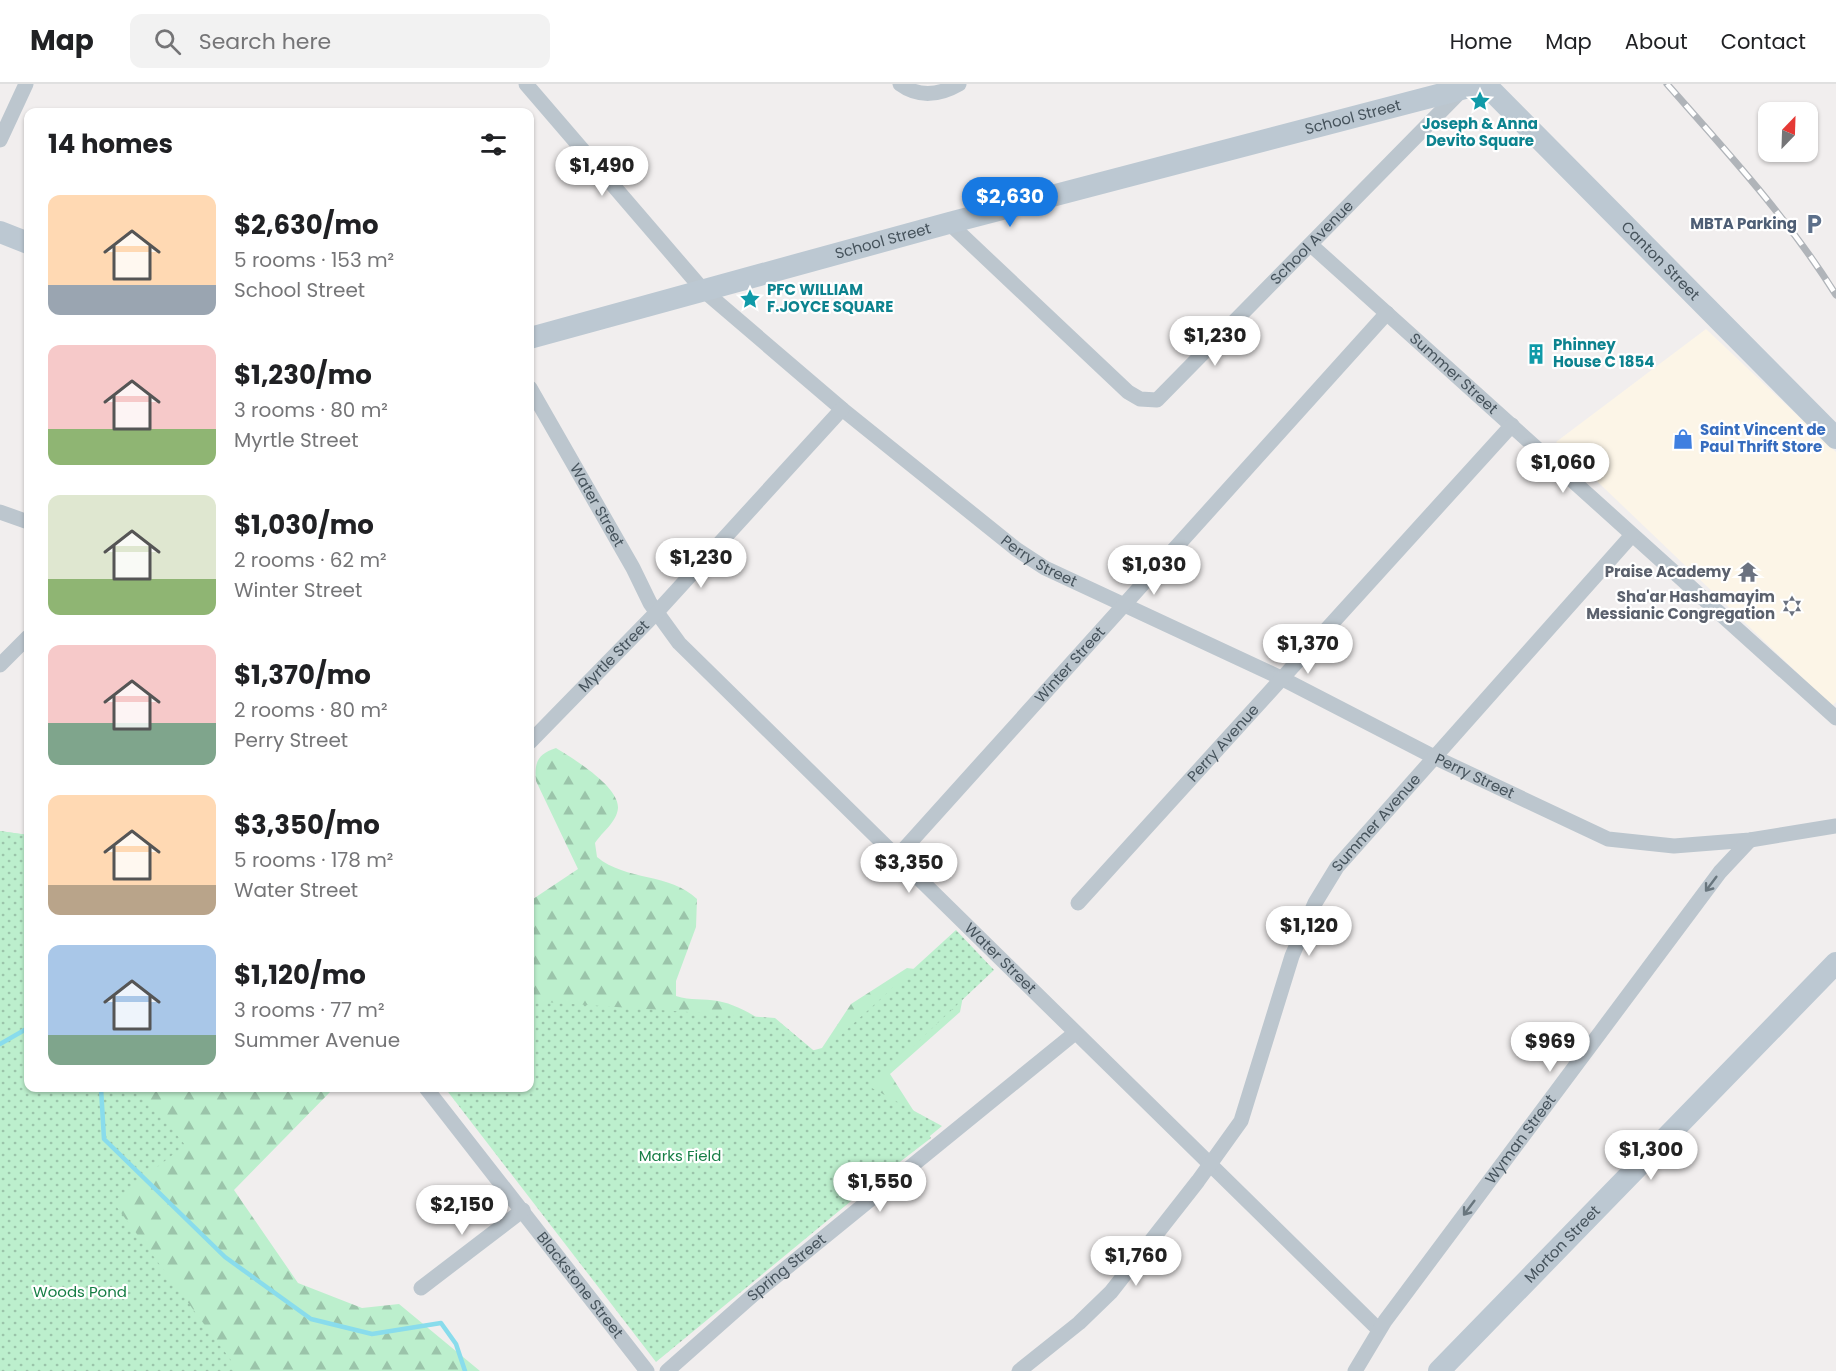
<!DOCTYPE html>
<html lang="en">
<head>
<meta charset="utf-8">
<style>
	:root { --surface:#fff; --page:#f2f2f2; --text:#202124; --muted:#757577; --line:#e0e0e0; --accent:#1779e2 }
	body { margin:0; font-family:Poppins,sans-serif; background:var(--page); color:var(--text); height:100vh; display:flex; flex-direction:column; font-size:22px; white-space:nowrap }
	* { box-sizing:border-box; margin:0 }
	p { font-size:20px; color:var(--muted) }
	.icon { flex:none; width:33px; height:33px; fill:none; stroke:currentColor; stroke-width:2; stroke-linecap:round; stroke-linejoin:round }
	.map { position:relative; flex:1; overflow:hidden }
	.panel { position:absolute; left:24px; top:24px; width:510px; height:984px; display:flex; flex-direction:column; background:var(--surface); border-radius:12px; box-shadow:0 2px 4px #0004 }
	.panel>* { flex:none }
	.needle { width:39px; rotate:23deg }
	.controls { position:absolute; left:1758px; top:18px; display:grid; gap:12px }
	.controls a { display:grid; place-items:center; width:60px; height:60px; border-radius:12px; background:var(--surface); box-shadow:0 2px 4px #0004; font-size:30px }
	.price { position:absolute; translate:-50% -51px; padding:0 14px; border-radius:21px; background:#fff; color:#222; font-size:20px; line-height:39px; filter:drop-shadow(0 2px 3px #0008) }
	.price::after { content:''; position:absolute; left:50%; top:36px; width:18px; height:14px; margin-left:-9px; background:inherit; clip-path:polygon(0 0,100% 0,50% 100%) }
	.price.selected { background:var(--accent); color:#fff }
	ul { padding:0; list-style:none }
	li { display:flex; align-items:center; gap:18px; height:150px; padding:0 24px }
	li span { display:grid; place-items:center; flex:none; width:168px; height:120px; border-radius:12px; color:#555 }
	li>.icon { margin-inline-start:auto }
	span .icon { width:72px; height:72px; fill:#fffc; stroke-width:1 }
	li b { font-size:26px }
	h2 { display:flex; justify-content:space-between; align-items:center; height:72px; padding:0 24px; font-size:26px }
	header { display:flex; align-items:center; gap:36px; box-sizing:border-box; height:84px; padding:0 30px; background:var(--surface); border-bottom:2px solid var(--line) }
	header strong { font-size:28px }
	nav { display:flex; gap:33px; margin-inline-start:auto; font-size:21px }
	.search { width:420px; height:54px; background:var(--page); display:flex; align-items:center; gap:15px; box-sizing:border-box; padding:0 21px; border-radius:12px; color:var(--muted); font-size:22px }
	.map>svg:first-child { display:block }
	.commercial { fill:#fcf5e7 }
	.forest { fill:url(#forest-firs) }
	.park { fill:url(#park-dots) }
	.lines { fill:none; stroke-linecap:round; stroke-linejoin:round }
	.stream { stroke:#89dcec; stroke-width:4.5 }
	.street { stroke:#bcc6ce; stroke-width:15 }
	.secondary { stroke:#bcc8d2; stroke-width:22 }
	.rail-casing { stroke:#b0b4b9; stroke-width:7 }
	.rail { stroke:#fff; stroke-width:4.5; stroke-dasharray:14; stroke-linecap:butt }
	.oneway { stroke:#69767e }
	.labels { text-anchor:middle; stroke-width:4.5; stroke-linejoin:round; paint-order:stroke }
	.street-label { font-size:15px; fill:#46535c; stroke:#fff }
	.culture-label { font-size:15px; font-weight:bold; fill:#0d838f; stroke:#fff; text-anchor:start }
	.service-label { font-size:15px; font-weight:bold; fill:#4e5e75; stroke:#fff; text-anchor:end }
	.shop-label { font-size:15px; font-weight:bold; fill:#366cbe; stroke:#fff; text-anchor:start }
	.worship-label { font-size:15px; font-weight:bold; fill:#5b616d; stroke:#fff; text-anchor:end }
	.park-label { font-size:15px; fill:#167e45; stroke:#fff }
</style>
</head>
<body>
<header>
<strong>Map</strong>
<div class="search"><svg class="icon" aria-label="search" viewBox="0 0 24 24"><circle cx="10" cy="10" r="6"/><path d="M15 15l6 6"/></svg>Search here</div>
<nav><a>Home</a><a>Map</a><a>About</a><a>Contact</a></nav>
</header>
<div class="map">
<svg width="1836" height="1287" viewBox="0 0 1836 1287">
	<defs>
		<pattern id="forest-firs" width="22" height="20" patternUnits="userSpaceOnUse" patternTransform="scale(1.5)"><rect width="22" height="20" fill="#bcefcd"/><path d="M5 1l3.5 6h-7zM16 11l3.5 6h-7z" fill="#9bc4aa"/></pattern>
		<pattern id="park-dots" width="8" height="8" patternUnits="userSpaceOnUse" patternTransform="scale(1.5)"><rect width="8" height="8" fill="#bcefcd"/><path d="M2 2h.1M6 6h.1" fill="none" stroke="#9bc4aa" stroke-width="1.8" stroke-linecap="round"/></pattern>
	</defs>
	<rect width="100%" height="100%" fill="#f1eeee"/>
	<path class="commercial" d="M 1706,245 L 1836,368 L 1836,618 L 1832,622 L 1556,358 Z"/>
	<g class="forest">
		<path d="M 556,664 C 572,674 619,702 618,724 C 617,738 602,748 595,759 L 597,773 C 626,797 670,789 697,815 L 696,843 L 676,897 L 676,912 C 691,917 703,914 718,917 C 750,923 780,951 807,968 L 822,964 L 851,920 L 907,884 L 967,892 L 960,928 L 890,990 L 931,1054 L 762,1184 L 530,1004 L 530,817 L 578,785 L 536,697 C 534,678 538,670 556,664 Z"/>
		<path d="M 0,747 L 28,751 L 28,1004 L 334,1004 L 234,1106 L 298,1199 L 362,1224 L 399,1220 L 480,1287 L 0,1287 Z"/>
	</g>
	<g class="park">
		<path d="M 0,747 L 28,751 L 28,1004 L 149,1004 L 143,1009 L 185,1061 L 113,1118 L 239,1287 L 0,1287 Z"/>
		<path d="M 956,846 L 994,886 L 870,1003 L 942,1042 L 656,1278 L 445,1004 L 530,1004 L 530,917 L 775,934 L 819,971 Z"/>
	</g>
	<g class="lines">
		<g class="stream">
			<path d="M 0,960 L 28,944"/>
			<path d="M 101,1004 L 104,1055 L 225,1173 L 311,1235 L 372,1250 L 441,1239 L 456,1260 L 465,1287"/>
		</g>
		<g class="street">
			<path id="s1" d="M 526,0 L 703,206 L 842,325 L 1016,465 L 1045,484 L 1281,594 L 1436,674 L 1608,755 L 1674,762 L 1750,756 L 1836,742"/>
			<path d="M 900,0 C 919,14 940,11 959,0"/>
			<path d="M 0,56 L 26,0"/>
			<path id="s2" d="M 949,139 L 1128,308 L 1140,315 L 1157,316 L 1461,7"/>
			<path id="s3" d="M 1311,161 L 1836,634"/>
			<path id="s4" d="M 530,304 L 633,484 L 650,519 L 679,559 L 1379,1246"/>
			<path d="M 0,428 L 28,438"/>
			<path d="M 0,581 L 28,553"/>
			<path id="s5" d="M 530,658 L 656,529 L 842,325"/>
			<path id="s6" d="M 896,774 L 1387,229"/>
			<path id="s7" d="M 1078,819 L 1512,341"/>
			<path id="s8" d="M 426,1004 L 647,1287"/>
			<path d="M 421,1204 L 523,1126"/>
			<path id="s9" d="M 667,1287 L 753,1211 L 1075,949"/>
			<path id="s10" d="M 1019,1287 L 1079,1239 L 1111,1208 L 1198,1097 L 1241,1037 L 1292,872 L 1315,819 L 1337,783 L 1632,451"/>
			<path id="s11" d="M 1355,1287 L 1385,1237 L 1720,788 L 1750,756"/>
		</g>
		<g class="secondary">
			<path id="s12" d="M 1485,0 L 1836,354"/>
			<path d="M 0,148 L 28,159"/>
			<path id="s13" d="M 530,254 L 949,139 L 1480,0"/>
			<path id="s14" d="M 1439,1287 L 1836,879"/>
		</g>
		<g class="rail-casing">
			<path id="rail" d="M 1667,0 C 1727,68 1788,134 1836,211"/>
		</g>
		<use href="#rail" class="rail"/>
	</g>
	<defs><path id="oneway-shaft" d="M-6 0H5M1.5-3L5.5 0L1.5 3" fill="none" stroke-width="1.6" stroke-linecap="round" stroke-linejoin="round" transform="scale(1.5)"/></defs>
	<g class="oneway">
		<use href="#oneway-shaft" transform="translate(1711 800) rotate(127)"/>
		<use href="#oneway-shaft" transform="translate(1469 1124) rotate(127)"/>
	</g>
	<defs>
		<g id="sight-bare" transform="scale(1.62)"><path d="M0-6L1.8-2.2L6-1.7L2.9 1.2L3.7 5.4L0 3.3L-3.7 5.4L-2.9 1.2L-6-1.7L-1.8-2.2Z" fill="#0f9aa8" stroke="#fff" stroke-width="2.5" paint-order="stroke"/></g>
		<g id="parking-bare" transform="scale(1.62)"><path d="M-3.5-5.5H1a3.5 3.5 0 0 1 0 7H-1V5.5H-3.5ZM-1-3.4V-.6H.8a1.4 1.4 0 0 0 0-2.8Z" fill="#5c6f8a" stroke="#fff" stroke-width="2.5" paint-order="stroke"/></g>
		<g id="building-bare" transform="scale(1.62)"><path d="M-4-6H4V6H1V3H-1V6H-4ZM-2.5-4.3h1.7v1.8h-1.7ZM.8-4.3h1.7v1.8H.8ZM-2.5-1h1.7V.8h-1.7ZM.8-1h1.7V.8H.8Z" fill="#0f9aa8" stroke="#fff" stroke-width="2.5" paint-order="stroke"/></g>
		<g id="shop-bare" transform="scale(1.62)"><path d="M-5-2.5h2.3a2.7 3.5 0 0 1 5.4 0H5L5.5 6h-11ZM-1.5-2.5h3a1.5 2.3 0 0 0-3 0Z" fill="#3f7fe0" stroke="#fff" stroke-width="2.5" paint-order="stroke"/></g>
		<g id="temple-bare" transform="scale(1.62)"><path d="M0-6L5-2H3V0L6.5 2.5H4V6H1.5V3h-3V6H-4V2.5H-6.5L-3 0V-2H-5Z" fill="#6b7280" stroke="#fff" stroke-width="2.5" paint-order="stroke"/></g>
		<g id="synagogue-bare" transform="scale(1.62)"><path d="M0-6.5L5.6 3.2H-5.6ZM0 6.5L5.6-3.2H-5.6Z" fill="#6b7280" stroke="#fff" stroke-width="2.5" paint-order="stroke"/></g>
	</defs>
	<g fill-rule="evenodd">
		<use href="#sight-bare" x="1480" y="17"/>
		<use href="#parking-bare" x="1814" y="140"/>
		<use href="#sight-bare" x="750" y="215"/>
		<use href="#building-bare" x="1536" y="270"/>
		<use href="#shop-bare" x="1683" y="355"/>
		<use href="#temple-bare" x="1748" y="488"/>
		<use href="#synagogue-bare" x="1792" y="522"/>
	</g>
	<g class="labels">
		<g class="street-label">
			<text dy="5" stroke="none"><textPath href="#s13" startOffset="852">School Street</textPath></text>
			<text dy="5" stroke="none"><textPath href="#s13" startOffset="366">School Street</textPath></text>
			<text dy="5" stroke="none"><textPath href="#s2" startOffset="498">School Avenue</textPath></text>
			<text dy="5" stroke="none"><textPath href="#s12" startOffset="249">Canton Street</textPath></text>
			<text dy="5" stroke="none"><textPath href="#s3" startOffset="192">Summer Street</textPath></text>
			<text dy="5" stroke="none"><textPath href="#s4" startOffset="135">Water Street</textPath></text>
			<text dy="5" stroke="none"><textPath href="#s1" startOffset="704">Perry Street</textPath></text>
			<text dy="5" stroke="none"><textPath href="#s5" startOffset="120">Myrtle Street</textPath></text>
			<text dy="5" stroke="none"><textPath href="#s6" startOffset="260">Winter Street</textPath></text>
			<text dy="5" stroke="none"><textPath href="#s7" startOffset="216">Perry Avenue</textPath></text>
			<text dy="5" stroke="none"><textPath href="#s1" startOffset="1190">Perry Street</textPath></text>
			<text dy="5" stroke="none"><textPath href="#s10" startOffset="668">Summer Avenue</textPath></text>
			<text dy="5" stroke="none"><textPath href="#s4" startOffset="746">Water Street</textPath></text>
			<text dy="5" stroke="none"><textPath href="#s11" startOffset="285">Wyman Street</textPath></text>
			<text dy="5" stroke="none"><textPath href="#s14" startOffset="177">Morton Street</textPath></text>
			<text dy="5" stroke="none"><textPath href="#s9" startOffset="158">Spring Street</textPath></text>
			<text dy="5" stroke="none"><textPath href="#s8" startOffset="250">Blackstone Street</textPath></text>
		</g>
		<g class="culture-label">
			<text x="1480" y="45" text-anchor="middle">Joseph &amp; Anna<tspan x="1480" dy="17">Devito Square</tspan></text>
			<text x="767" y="211">PFC WILLIAM<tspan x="767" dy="17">F.JOYCE SQUARE</tspan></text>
			<text x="1553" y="266">Phinney<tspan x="1553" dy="17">House C 1854</tspan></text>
		</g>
		<g class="service-label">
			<text x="1797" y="145">MBTA Parking</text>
		</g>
		<g class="shop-label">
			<text x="1700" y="351">Saint Vincent de<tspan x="1700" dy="17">Paul Thrift Store</tspan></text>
		</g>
		<g class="worship-label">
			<text x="1731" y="493">Praise Academy</text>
			<text x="1775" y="518">Sha'ar Hashamayim<tspan x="1775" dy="17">Messianic Congregation</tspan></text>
		</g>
		<g class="park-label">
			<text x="680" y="1077">Marks Field</text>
			<text x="80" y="1213">Woods Pond</text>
		</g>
	</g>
</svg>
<div class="controls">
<a><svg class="needle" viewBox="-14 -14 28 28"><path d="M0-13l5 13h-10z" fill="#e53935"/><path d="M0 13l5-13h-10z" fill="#757577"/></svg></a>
</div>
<b class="price" style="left:602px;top:113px">$1,490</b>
<b class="price selected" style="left:1010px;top:144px">$2,630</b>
<b class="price" style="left:1215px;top:283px">$1,230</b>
<b class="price" style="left:1563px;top:410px">$1,060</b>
<b class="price" style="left:701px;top:505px">$1,230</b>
<b class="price" style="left:1154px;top:512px">$1,030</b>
<b class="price" style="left:1308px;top:591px">$1,370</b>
<b class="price" style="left:909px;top:810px">$3,350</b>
<b class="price" style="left:1309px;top:873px">$1,120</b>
<b class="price" style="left:1550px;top:989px">$969</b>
<b class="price" style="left:1651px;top:1097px">$1,300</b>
<b class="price" style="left:880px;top:1129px">$1,550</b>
<b class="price" style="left:462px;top:1152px">$2,150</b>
<b class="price" style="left:1136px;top:1203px">$1,760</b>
<section class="panel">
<h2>14 homes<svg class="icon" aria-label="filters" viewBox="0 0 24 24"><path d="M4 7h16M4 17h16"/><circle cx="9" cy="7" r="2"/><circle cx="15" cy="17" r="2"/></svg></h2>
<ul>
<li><span style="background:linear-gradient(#ffd9b3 75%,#9aa5b1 0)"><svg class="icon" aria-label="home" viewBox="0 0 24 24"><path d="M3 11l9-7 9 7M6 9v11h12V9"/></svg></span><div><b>$2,630/mo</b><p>5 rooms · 153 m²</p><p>School Street</p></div></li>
<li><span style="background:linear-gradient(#f6c9c9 70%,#8fb573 0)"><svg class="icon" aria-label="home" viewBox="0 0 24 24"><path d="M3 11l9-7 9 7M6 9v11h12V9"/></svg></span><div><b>$1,230/mo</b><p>3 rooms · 80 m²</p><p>Myrtle Street</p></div></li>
<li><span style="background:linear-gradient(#dfe7d0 70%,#8fb573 0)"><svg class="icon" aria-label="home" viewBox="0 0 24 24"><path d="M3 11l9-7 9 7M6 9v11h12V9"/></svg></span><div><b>$1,030/mo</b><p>2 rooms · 62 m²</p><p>Winter Street</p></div></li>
<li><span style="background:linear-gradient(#f6c9c9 65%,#7fa58c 0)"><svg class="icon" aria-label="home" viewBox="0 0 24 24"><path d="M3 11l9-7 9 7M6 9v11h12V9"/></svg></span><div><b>$1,370/mo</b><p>2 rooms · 80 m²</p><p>Perry Street</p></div></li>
<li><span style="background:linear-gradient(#ffd9b3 75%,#b9a48a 0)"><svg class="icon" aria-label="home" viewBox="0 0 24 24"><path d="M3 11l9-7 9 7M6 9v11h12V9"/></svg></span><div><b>$3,350/mo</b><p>5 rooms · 178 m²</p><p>Water Street</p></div></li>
<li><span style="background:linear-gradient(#a9c7e8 75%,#7fa58c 0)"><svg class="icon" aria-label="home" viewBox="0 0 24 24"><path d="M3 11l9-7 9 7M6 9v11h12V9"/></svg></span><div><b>$1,120/mo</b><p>3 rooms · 77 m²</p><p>Summer Avenue</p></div></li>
</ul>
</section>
</div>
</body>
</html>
